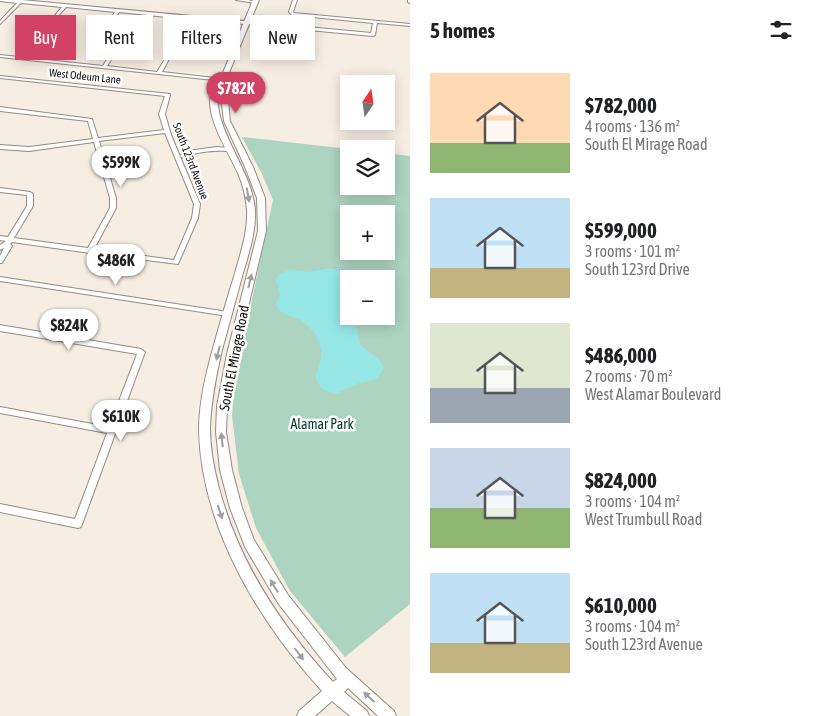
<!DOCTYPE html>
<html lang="en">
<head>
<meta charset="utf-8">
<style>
	:root { --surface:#fff; --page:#f2f2f2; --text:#202124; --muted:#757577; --accent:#d14265 }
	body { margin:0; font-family:"Asap Condensed",sans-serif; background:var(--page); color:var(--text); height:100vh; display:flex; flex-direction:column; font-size:19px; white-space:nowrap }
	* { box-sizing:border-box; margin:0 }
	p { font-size:16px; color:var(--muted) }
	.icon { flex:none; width:28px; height:28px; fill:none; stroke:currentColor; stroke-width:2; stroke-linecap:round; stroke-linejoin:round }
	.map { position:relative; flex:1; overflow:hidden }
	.details { display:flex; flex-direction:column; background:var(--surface); width:405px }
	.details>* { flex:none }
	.top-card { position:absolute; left:15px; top:15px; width:320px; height:45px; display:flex; gap:10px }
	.needle { width:32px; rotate:13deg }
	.controls { position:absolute; left:340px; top:75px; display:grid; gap:10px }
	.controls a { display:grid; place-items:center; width:55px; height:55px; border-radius:0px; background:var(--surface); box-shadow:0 2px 12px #0003; font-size:25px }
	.price { position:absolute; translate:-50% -42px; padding:0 11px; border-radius:18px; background:#fff; color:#222; font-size:16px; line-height:32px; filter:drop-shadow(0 1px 2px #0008) }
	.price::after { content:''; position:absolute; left:50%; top:30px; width:15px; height:11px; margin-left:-8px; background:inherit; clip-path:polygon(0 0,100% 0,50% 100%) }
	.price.active { background:var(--accent); color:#fff }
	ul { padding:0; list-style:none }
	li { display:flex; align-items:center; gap:15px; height:125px; padding:0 20px }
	li span { display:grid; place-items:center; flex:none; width:140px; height:100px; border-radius:0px; color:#555 }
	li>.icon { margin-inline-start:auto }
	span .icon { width:60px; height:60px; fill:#fffc; stroke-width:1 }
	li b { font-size:21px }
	h2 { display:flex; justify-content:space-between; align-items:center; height:60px; padding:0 20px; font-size:21px }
	.pill { padding:0 18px; border-radius:0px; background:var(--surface); box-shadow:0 2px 12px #0003; font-size:18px; line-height:45px }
	.pill.active { background:var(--accent); color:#fff }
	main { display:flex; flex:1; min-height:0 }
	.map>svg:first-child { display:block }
	.green { fill:#add4c1; fill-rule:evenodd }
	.water { fill:#97e6e6 }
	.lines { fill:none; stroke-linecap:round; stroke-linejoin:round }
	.minor-casing { stroke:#938b81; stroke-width:2 }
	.major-casing { stroke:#938b81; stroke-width:2 }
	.minor { fill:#fff; fill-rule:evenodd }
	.major { fill:#fff; fill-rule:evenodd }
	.oneway { fill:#a09f9d }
	.labels { text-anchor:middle; stroke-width:5; stroke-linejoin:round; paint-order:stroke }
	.far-street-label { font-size:11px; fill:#110e0a; stroke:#fff }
	.street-label { font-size:14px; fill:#110e0a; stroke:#fff }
	.park-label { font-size:14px; fill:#013a27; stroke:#fff }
</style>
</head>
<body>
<main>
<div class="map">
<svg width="410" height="716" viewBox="0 0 410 716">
	<rect width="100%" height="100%" fill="#f7eee3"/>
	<path class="green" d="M 242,137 L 349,149 L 349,186 L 386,186 L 386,153 L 410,156 L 410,604 L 345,657 L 290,591 L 256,528 L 239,474 L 232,416 L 235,380 L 273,200 L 262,174 ZM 349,214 L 386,214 L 386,251 L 349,251 ZM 349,279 L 386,279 L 386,316 L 349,316 Z"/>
	<path class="water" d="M 330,268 L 345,271 L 355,279 L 349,279 L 346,311 L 357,328 L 360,345 L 379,359 L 384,368 L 377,379 L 359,383 L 338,393 C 325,393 318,388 315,375 C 328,353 320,331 298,319 C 289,315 279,314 276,304 L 280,294 L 276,280 L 279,274 L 290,270 L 309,272 Z"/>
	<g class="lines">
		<g class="minor-casing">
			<g id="minor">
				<path d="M 0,0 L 22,0 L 371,33 L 373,23 L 292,15 L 289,12 L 293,0 L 297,0 L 293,12 L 294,13 L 410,24 L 410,26 L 377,23 L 375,35 L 373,36 L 180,18 L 174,28 L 172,28 L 170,27 L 176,18 L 119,12 L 110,27 L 108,27 L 106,26 L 115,12 L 66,7 L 49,26 L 47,25 L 62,7 L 21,3 L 0,24 L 0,21 L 17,3 L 0,1 Z"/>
				<path d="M 236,0 L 248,0 L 257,2 L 255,3 Z"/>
				<path d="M 408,0 L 410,0 L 410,3 L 408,2 Z"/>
				<path d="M 0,55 L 103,66 L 109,56 L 111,56 L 113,57 L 107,66 L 157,72 L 165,59 L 167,58 L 169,59 L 162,72 L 223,79 L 225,80 L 223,81 L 0,57 Z"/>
				<path d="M 0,76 L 170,94 L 170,95 L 165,114 L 171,135 L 200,204 L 198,218 L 178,264 L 90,253 L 12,242 L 10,244 L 12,246 L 2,263 L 0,263 L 0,256 L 4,248 L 0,250 L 0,245 L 6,241 L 0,240 L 0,236 L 8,237 L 27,206 L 27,195 L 0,192 L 0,188 L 30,192 L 33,194 L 33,206 L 14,238 L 88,248 L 110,208 L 110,198 L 94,142 L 29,151 L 0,149 L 0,145 L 29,147 L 93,139 L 88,121 L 0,111 L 0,107 L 92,119 L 98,138 L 164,130 L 159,114 L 165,96 L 0,78 ZM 165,133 L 194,204 L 192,218 L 174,260 L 94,249 L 116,208 L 116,198 L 99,141 Z"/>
				<path d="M 217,147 L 230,148 L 233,150 C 228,152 222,150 216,151 C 205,151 193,153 183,158 L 180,156 L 187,151 Z"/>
				<path d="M 0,277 L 228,312 L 232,314 L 228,316 L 0,281 Z"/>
				<path d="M 0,325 L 141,349 L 145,352 L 81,527 L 78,528 L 0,512 L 0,504 L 75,519 L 107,433 L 0,413 L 0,407 L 109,427 L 137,354 L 0,331 Z"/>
			</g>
		</g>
		<g class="major-casing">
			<path id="major" d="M 253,0 L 259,0 L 226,80 L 230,121 L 253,167 L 265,198 L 266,231 L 237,354 L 227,406 L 226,432 L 232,470 L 242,508 L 254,540 L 288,595 L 346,668 L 394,711 L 396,716 L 378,716 L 348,688 L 344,692 L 367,711 L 369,716 L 350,716 L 332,701 L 315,716 L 297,716 L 299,711 L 322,691 C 259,622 201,527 199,430 C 199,404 205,377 212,352 C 219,326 227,299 235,273 C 241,252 248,231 247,210 C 246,197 243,185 238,173 C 229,153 201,111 213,89 C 215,86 218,83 220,80 ZM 220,89 L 224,121 L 245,167 L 257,198 L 258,231 L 227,354 L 217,406 L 216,432 L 220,470 L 230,508 L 245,547 L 278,603 L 337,679 L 333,682 C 281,626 239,563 219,488 C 214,469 210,448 210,428 C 211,402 216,376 222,350 C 229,324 236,299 243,273 C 249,253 256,231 255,210 C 253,170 208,123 220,89 Z"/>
		</g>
		<use href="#minor" class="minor"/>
		<use href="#major" class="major"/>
	</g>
	<defs><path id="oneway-solid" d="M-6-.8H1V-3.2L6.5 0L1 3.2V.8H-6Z" transform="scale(1.25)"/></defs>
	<g class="oneway">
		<use href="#oneway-solid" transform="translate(248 195) rotate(80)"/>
		<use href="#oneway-solid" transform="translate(250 281) rotate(-76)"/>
		<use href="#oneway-solid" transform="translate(218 353) rotate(104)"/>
		<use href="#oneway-solid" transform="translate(222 440) rotate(-96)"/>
		<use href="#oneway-solid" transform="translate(220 512) rotate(72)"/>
		<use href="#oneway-solid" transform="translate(274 586) rotate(-122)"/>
		<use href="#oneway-solid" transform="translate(299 654) rotate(53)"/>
		<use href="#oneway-solid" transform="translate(369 697) rotate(-138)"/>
	</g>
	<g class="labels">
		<g class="far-street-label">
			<text transform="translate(85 76) rotate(6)" y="4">West Odeum Lane</text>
			<text transform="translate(191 161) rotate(69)" y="4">South 123rd Avenue</text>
		</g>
		<g class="street-label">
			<text transform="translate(234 358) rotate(-79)" y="5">South El Mirage Road</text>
		</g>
		<g class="park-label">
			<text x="322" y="429">Alamar Park</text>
		</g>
	</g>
</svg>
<div class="controls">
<a><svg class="needle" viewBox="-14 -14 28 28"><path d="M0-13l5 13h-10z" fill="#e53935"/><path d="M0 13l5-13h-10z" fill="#757577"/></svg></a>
<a><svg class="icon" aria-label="layers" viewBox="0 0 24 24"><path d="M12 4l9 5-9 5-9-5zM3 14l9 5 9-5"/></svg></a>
<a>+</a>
<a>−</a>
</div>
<b class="price active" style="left:236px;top:114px">$782K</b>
<b class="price" style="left:121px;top:188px">$599K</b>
<b class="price" style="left:116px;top:286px">$486K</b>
<b class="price" style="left:69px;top:351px">$824K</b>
<b class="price" style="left:121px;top:442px">$610K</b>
<div class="top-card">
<a class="pill active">Buy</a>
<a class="pill">Rent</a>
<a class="pill">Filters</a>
<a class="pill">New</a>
</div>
</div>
<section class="details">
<h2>5 homes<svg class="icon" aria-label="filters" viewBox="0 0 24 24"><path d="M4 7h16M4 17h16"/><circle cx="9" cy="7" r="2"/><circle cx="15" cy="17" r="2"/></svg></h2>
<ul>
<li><span style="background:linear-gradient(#ffd9b3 70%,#8fb573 0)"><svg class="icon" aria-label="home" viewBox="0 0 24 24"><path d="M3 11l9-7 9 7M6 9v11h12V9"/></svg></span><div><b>$782,000</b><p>4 rooms · 136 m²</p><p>South El Mirage Road</p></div></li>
<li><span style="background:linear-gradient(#bfe0f5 70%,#c2b280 0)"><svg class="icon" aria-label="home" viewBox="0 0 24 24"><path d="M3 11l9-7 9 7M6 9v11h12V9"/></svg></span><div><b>$599,000</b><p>3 rooms · 101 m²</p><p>South 123rd Drive</p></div></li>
<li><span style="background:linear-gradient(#dfe7d0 65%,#9aa5b1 0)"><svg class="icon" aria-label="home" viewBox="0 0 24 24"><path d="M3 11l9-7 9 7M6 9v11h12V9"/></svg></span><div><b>$486,000</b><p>2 rooms · 70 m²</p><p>West Alamar Boulevard</p></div></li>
<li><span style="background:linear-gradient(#c9d6e8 60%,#8fb573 0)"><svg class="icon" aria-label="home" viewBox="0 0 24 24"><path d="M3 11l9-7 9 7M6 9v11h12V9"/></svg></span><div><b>$824,000</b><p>3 rooms · 104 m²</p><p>West Trumbull Road</p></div></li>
<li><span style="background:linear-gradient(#bfe0f5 70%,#c2b280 0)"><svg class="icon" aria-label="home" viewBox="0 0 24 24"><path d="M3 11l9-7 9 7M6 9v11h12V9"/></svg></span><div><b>$610,000</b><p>3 rooms · 104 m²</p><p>South 123rd Avenue</p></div></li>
</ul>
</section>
</main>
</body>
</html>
